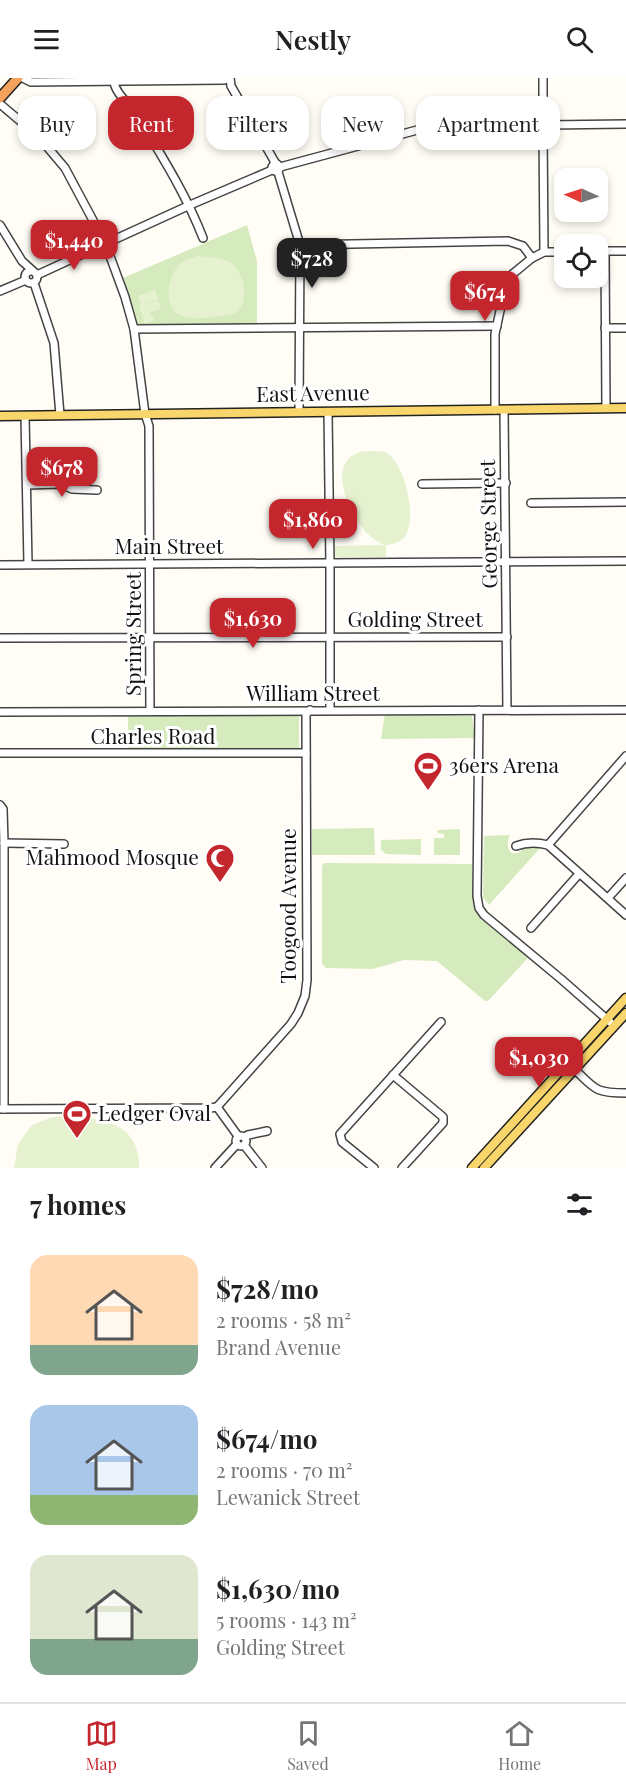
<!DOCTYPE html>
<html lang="en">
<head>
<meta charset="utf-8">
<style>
	:root { --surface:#fff; --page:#f6f6f6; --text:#202124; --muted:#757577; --line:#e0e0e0; --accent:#c4262e }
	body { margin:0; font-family:"Playfair Display",serif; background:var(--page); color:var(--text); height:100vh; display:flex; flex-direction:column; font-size:22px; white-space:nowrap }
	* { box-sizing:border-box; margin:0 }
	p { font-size:20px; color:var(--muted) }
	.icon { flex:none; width:33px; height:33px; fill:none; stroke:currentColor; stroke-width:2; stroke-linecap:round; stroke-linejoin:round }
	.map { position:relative; height:1090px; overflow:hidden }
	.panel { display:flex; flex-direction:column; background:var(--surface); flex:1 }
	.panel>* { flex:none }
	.top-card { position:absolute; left:18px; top:18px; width:591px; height:54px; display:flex; gap:12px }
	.needle { width:39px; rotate:273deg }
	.fabs { position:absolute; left:554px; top:90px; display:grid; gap:12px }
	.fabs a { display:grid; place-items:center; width:54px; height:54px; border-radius:12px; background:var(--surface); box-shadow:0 3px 9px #0003; font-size:30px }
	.price { position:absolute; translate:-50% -51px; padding:0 14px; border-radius:12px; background:var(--accent); color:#fff; font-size:20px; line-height:39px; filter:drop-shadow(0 2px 3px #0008) }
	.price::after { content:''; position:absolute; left:50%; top:36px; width:18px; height:14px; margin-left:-9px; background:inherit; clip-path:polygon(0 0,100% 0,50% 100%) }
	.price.selected { background:#222; color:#fff }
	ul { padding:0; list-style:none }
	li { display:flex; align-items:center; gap:18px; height:150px; padding:0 30px }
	li span { display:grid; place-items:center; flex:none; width:168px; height:120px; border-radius:18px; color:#555 }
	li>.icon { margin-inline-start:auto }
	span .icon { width:72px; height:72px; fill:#fffc; stroke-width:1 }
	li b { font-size:26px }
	h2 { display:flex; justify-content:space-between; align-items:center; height:72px; padding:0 30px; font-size:26px }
	.chip { padding:0 21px; border-radius:18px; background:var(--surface); box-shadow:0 3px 9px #0003; font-size:21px; line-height:54px }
	.chip.selected { background:var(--accent); color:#fff }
	header { display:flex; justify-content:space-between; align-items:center; height:78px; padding:0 30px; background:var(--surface); font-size:27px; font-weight:600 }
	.tabs { display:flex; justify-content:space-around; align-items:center; height:84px; border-top:2px solid var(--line); background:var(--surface); font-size:16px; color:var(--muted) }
	.tabs a { display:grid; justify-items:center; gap:3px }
	.tabs .selected { color:var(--accent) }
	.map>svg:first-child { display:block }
	.green { fill:#d5ebbd }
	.pitch { fill:#e6f2cf }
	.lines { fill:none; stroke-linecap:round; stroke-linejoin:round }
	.minor-casing { stroke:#444; stroke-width:10 }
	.major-casing { stroke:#222; stroke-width:11 }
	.highway-casing { stroke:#222; stroke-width:12 }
	.minor { stroke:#fff; stroke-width:7 }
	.major { stroke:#f9d66b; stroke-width:8 }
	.highway { stroke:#f5a25d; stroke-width:9 }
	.labels { text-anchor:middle; stroke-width:6; stroke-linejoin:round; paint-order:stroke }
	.street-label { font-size:21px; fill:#111; stroke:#fff }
	.poi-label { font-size:21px; fill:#111; stroke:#fff; text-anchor:start }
</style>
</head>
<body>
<header><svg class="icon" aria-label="menu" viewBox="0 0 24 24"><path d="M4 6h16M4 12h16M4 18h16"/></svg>Nestly<svg class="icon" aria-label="search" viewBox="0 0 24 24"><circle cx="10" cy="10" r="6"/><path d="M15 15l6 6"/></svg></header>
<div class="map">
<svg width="626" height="1090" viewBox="0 0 626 1090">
	<rect width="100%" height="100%" fill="#fffdf5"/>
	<g class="green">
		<path d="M 247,147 L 257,183 L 257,246 L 138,249 L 123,200 Z"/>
		<path d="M 297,636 L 299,639 L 299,671 L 128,670 L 128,637 Z"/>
		<path d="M 385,636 L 472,638 L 475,660 L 381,661 Z"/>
		<path d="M 374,750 L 375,777 L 312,777 L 312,751 Z"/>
		<path d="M 460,751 L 460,777 L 434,777 L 434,760 L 444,760 L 444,756 L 437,755 L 438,752 Z"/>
		<path d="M 510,757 C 507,764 506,769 512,775 L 518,775 C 526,768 531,767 541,769 L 489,827 L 483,819 L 484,758 Z"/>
		<path d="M 421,761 L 421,777 L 386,776 L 381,772 L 381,762 Z"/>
		<path d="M 324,785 L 472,786 L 473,824 L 474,830 L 479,838 L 528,880 L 488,923 L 485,923 L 437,883 L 404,882 L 373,891 L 326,890 L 322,886 L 322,788 Z"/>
	</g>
	<g class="pitch">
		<path d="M 197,178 C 207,179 222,179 231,185 C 242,193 247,211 243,224 C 242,229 237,232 234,236 C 221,238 195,243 182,238 C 162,231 167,199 180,186 C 184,182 192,180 197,178 Z"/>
		<path d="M 155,212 L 158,221 L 146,225 L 147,226 L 158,222 L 161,231 L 150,234 L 154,242 L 145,246 L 139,228 L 141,227 L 138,218 Z"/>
		<path d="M 371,373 C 375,373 381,373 385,374 C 405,384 417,438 406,457 C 403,463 392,467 386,467 L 386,479 L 337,479 L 335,477 L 335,468 L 384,467 C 378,464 370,459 365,453 C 351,436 326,389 357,375 C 361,373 366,373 371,373 Z"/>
		<path d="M 69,1038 C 95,1040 132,1043 138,1076 C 139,1080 139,1085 139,1090 L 14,1090 L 18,1066 L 32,1047 L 53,1039 Z"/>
	</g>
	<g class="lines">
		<g class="minor-casing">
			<g id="minor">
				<path d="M 23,0 L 31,4 L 224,2 L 228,0"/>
				<path d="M 230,0 L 231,8 L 276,86"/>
				<path d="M 114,3 C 115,16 130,26 137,37 C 161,77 186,116 203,160"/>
				<path d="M 0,26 L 38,58 L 65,90 L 103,161"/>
				<path d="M 543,42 L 543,0"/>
				<path d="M 547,47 L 626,46"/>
				<path d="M 543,51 L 544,174"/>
				<path d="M 280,89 L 432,48 L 538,47"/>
				<path d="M 278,94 L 272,92 L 272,89 L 274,86 L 277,86 L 280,89 L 278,94 L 300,167 L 299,334"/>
				<path d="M 0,147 L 22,183 L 32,192"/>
				<path d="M 109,164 L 190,127 L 272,92"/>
				<path d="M 300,167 L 508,163 L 523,168 L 532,180 L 544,174 L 564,174"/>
				<path d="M 107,170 L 125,219 L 134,251 L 145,336 L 149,348 L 150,633"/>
				<path d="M 597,173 L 626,173"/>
				<path d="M 605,173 L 606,330"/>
				<circle cx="31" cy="199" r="6"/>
				<path d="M 37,197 L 100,168"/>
				<path d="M 34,205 L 54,265 L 60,337"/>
				<path d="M 0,213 L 26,202"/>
				<path d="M 605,250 L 626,250"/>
				<path d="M 134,251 L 497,248"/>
				<path d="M 495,332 L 495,256 L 506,205 L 509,199 L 532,180"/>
				<path d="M 504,332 L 507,632"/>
				<path d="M 328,334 L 330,488 L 330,632"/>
				<path d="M 25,338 L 28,486"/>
				<path d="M 422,406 L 506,405"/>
				<path d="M 27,407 L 60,406 L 72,411 L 97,412"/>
				<path d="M 531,425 L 626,424"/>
				<path d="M 0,487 L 626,483"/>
				<path d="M 0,560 L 507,559"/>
				<path d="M 479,632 L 477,818 L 479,830 L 484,837 L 561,901 L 610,944"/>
				<path d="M 0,634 L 626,632"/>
				<path d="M 0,675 L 306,675"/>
				<path d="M 0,727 L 3,731 L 4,765 L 4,1031"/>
				<path d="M 4,765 L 64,766"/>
				<path d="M 548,767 L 626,678"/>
				<path d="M 516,768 C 527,764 536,764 548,767 L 626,837"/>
				<path d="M 608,820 L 626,800"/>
				<path d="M 531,850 L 579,796"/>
				<path d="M 571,988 C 595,1010 592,1015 626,1015"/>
				<path d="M 393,997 L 443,1039 L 443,1045 L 402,1090"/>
				<path d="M 217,1029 L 291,946 L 298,935 L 305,918 L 307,902 L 306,636 L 310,632"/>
				<path d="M 217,1029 L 238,1058"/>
				<path d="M 0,1031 L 210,1030 L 217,1029"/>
				<circle cx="241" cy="1063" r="5"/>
				<path d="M 245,1059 L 248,1057 L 267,1053"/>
				<path d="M 244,1067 L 262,1090"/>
				<path d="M 215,1090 L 237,1066"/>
				<path d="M 374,1090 L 342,1064 L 340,1056 L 441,944"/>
			</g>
		</g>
		<g class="major-casing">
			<g id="major">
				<path d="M 0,338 L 626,330"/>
				<path d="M 472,1090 L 626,920"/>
				<path d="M 484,1090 L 626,935"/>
			</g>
		</g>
		<g class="highway-casing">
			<path id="highway" d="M 0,20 L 18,0"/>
		</g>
		<use href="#minor" class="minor"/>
		<use href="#major" class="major"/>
		<use href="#highway" class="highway"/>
	</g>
	<defs>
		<g id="stadium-pin" transform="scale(1.5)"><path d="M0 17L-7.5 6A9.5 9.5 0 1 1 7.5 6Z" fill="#c4262e" stroke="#fff"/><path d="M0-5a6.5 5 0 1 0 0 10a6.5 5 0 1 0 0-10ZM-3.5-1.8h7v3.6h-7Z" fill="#fff"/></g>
		<g id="mosque-pin" transform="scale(1.5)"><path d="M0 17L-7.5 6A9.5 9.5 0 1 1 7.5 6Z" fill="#c4262e" stroke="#fff"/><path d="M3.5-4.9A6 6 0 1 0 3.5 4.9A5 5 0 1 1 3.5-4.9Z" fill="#fff"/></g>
	</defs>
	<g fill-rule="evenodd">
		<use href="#stadium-pin" x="428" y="688"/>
		<use href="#mosque-pin" x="220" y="780"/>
		<use href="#stadium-pin" x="77" y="1036"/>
	</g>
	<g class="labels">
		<g class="street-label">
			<text transform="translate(313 316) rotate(-1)" y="7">East Avenue</text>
			<text transform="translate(489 446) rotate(-91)" y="7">George Street</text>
			<text x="169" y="476">Main Street</text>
			<text x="415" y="549">Golding Street</text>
			<text transform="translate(134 556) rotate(-90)" y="7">Spring Street</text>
			<text x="313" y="623">William Street</text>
			<text x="153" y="666">Charles Road</text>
			<text transform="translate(289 828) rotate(-90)" y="7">Toogood Avenue</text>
		</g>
		<g class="poi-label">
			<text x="449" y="695">36ers Arena</text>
			<text x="199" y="787" text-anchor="end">Mahmood Mosque</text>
			<text x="98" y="1043">Ledger Oval</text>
		</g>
	</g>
</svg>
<div class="fabs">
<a><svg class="needle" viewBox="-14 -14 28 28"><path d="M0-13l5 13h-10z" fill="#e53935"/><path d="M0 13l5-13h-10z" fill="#757577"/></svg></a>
<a><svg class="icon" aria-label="locate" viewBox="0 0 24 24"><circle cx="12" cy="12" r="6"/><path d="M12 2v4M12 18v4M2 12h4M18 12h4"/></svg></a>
</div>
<b class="price" style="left:74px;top:193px">$1,440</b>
<b class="price selected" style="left:312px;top:211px">$728</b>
<b class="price" style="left:485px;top:244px">$674</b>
<b class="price" style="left:62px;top:420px">$678</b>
<b class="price" style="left:313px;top:472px">$1,860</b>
<b class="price" style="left:253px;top:571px">$1,630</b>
<b class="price" style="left:539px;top:1010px">$1,030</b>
<div class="top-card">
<a class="chip">Buy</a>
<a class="chip selected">Rent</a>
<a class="chip">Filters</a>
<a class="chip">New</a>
<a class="chip">Apartment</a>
</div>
</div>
<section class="panel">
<h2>7 homes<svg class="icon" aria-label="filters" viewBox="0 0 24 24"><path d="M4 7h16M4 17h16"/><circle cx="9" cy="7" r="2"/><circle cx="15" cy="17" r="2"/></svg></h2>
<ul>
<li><span style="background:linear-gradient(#ffd9b3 75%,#7fa58c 0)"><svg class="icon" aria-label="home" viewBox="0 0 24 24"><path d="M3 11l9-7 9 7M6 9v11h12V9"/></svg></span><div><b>$728/mo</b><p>2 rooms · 58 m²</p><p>Brand Avenue</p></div></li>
<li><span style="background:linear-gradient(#a9c7e8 75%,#8fb573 0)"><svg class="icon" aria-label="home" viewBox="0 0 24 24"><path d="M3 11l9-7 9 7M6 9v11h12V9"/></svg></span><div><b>$674/mo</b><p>2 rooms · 70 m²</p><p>Lewanick Street</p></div></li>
<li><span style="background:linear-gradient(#dfe7d0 70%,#7fa58c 0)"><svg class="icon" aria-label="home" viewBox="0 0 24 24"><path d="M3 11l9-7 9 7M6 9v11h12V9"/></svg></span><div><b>$1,630/mo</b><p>5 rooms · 143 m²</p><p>Golding Street</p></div></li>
</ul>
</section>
<nav class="tabs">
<a class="selected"><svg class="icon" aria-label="map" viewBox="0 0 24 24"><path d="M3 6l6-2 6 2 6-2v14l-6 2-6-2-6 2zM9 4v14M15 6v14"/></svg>Map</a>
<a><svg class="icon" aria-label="saved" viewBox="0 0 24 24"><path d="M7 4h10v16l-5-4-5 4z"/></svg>Saved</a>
<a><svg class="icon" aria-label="home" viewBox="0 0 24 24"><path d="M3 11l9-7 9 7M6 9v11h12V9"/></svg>Home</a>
</nav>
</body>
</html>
